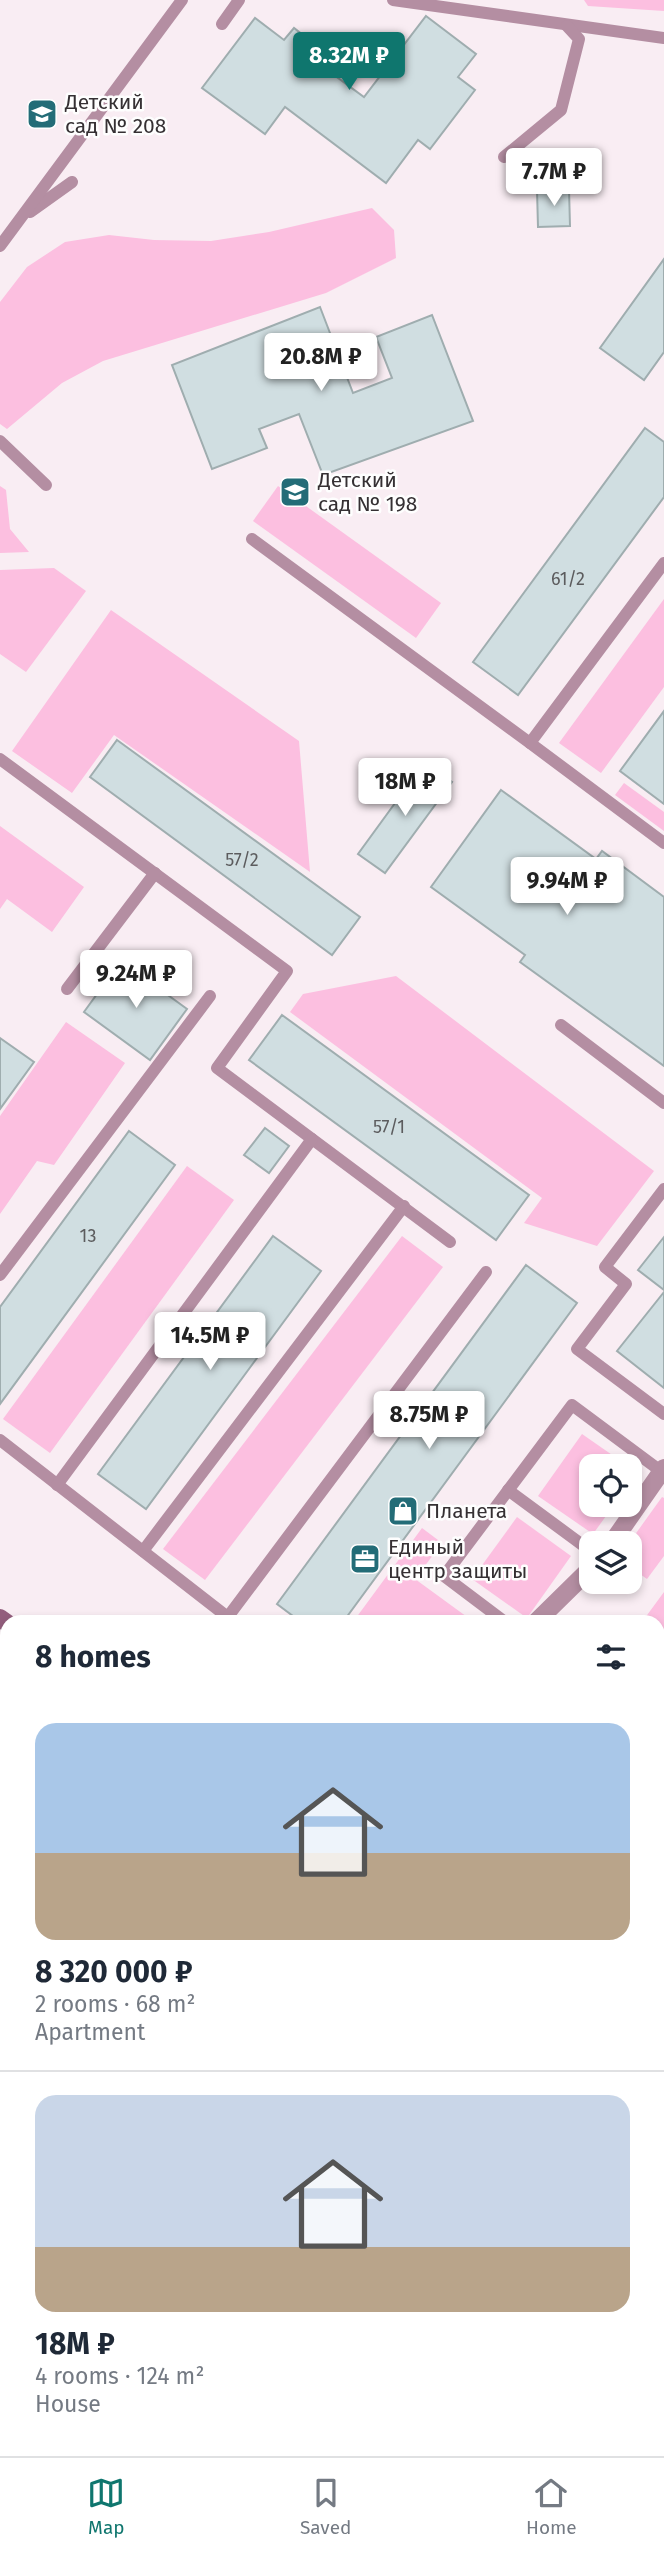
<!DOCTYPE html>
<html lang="en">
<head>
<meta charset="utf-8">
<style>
	:root { --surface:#fff; --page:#f6f6f7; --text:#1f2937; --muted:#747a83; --line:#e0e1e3; --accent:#0f766e }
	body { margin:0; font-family:"Fira Sans",sans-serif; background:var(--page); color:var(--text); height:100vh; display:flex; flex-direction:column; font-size:26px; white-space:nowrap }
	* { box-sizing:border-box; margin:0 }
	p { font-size:23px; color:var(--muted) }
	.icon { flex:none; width:38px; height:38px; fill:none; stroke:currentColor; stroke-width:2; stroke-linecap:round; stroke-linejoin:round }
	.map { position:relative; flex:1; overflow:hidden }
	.side { position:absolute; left:0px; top:1615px; width:665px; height:842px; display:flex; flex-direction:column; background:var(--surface); border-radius:21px 21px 0 0; box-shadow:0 4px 10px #0003 }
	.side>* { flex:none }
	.controls { position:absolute; left:579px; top:1454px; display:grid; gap:14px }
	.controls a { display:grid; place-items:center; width:63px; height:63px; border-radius:14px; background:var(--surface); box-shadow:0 4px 10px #0003; font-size:35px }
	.price { position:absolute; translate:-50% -60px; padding:0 16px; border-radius:7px; background:#fff; color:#222; font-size:23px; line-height:46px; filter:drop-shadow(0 2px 4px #0008) }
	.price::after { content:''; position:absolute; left:50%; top:42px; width:21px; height:16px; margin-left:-10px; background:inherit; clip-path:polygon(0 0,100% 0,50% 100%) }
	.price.current { background:var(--accent); color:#fff }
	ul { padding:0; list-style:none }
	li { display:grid; align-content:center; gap:14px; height:371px; padding:0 35px }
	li+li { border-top:2px solid var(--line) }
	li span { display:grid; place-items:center; height:217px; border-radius:21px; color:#555 }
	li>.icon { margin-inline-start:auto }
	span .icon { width:126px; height:126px; fill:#fffc; stroke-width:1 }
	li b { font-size:30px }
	h2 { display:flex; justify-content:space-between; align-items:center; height:84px; padding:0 35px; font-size:30px }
	.dock { display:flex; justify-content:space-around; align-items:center; height:98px; border-top:2px solid var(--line); background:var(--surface); font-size:19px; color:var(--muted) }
	.dock a { display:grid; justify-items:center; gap:4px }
	.dock .current { color:var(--accent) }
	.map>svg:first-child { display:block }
	.green { fill:#fcbfe0 }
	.building { fill:#d0dee1; stroke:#9fadaf; stroke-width:2 }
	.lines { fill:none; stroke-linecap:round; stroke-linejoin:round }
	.lane { stroke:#b48ea2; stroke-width:12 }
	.street { stroke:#b48ea2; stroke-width:18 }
	.secondary { stroke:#935e7d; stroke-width:18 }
	.primary { stroke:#7b3c62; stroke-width:18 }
	.labels { text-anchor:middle; stroke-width:5; stroke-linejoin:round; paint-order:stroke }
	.number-label { font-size:18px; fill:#5c5c5e }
	.poi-label { font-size:21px; fill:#353033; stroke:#fefefe; text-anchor:start }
</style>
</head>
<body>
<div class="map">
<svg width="664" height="2456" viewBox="0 0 664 2456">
	<rect width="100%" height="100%" fill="#f9edf3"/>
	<g class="green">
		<path d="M 584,0 L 664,0 L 664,11 L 588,6 Z"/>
		<path d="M 372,208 L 394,230 L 396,258 L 326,293 L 103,361 L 62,383 L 7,429 L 0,424 L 0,302 L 27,267 L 65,242 L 109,235 L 154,240 L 211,241 L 269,232 Z"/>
		<path d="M 0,486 L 6,490 L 10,529 L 29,552 L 0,553 Z"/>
		<path d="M 278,486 L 441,603 L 416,638 L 253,521 Z"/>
		<path d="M 54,568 L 86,591 L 26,672 L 0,654 L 0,570 Z"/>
		<path d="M 664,599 L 664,687 L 601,773 L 559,743 Z"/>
		<path d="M 111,610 L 299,741 L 310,872 L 114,735 L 72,793 L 12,751 Z"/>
		<path d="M 624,783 L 664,812 L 664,831 L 615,795 Z"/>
		<path d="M 0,826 L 84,887 L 52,932 L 7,899 L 0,909 Z"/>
		<path d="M 396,976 L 654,1171 L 597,1246 L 524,1223 L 542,1198 L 290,1012 L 303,994 Z"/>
		<path d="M 66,1022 L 125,1063 L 54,1165 L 37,1161 L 0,1214 L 0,1116 Z"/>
		<path d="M 187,1166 L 234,1200 L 50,1453 L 3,1419 Z"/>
		<path d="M 402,1236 L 443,1267 L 205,1580 L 163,1549 Z"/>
		<path d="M 582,1434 L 628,1466 L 592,1466 L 592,1505 L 614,1505 L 593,1534 L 538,1496 Z"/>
		<path d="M 662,1497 L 664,1498 L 664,1556 L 647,1579 L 630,1567 L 629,1543 Z"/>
		<path d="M 517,1517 L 571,1556 L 527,1618 L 472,1579 Z"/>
		<path d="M 422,1528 L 442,1543 L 415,1579 L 474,1622 L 353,1622 Z"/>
		<path d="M 664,1592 L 664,1641 L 658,1649 L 658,1622 L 642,1622 Z"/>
		<path d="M 7,2380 L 7,2450 L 31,2450 L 26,2456 L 0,2456 L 0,2390 Z"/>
	</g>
	<g class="building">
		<path d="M 426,16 L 476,54 L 458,77 L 475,90 L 430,149 L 418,140 L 386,183 L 285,107 L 265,134 L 202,88 L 255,18 L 284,40 L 294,28 L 323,51 L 315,61 L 364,97 Z"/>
		<path d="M 569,189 L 570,226 L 538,227 L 537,190 Z"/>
		<path d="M 664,259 L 664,352 L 644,380 L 600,348 Z"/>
		<path d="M 320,307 L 353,393 L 392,378 L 376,337 L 432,315 L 473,421 L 323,475 L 299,414 L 259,429 L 267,448 L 212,469 L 172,365 Z"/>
		<path d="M 645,428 L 664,442 L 664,497 L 518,695 L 473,662 Z"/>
		<path d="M 664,711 L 664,804 L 620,771 Z"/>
		<path d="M 117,740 L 360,917 L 332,955 L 90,777 Z"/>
		<path d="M 425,762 L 452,782 L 385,873 L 358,854 Z"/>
		<path d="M 501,790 L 596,859 L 602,851 L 664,897 L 664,1066 L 520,962 L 525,955 L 431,887 Z"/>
		<path d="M 121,961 L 187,1009 L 150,1060 L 84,1012 Z"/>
		<path d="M 282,1015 L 529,1195 L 496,1240 L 249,1060 Z"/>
		<path d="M 0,1038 L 34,1062 L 0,1109 Z"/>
		<path d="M 265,1128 L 289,1146 L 269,1173 L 244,1155 Z"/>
		<path d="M 129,1131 L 175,1165 L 0,1404 L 0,1307 Z"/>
		<path d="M 273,1236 L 321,1271 L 146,1509 L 98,1474 Z"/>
		<path d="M 664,1237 L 664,1290 L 638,1270 Z"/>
		<path d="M 526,1265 L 577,1303 L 343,1622 L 301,1622 L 277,1604 Z"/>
		<path d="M 664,1292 L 664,1388 L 617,1351 Z"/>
	</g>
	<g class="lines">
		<g class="lane">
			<path d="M 393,0 L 664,38"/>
			<path d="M 222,24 L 239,0"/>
			<path d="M 504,157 L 561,110 L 579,39 L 567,26"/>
			<path d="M 30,212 L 72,182"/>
			<path d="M 0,246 L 182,0"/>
			<path d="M 0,441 L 46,485"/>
			<path d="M 252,539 L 530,743"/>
			<path d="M 664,563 L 530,743 L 664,843"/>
			<path d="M 0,759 L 287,971 L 217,1068 L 450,1242"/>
			<path d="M 67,989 L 155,873"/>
			<path d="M 561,1025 L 664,1103"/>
			<path d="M 664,1189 L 605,1267 L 626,1284 L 577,1349 L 664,1414"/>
			<path d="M 0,1275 L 210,996"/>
			<path d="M 0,1440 L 234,1622"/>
			<path d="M 57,1485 L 312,1139"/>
			<path d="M 508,1490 L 592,1552"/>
			<path d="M 143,1551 L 404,1206"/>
			<path d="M 224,1622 L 486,1272"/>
			<path d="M 505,1622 L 444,1576 L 572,1405 L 662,1472"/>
			<path d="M 0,1885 L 7,1890"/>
			<path d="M 0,1913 L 7,1903"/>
			<path d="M 0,2030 L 7,2021"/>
			<path d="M 0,2158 L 7,2163"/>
			<path d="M 658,2344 L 664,2348"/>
			<path d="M 396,2456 L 401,2450"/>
			<path d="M 537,2456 L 540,2450"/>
		</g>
		<g class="street">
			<path d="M 611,1544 L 664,1468"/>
			<path d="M 536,1622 L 592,1567"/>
			<path d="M 0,2373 L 7,2364"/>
		</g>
		<g class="secondary">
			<path d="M 0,1618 L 7,1623"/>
			<path d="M 658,2106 L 664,2111"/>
		</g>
		<g class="primary">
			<path d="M 658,1740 L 664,1732"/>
			<path d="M 658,1866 L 664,1857"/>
			<path d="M 147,2456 L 152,2450"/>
			<path d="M 216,2456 L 220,2450"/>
		</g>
	</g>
	<defs>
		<g id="school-square" transform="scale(1.575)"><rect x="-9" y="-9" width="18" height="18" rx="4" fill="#236c77" stroke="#fefefe"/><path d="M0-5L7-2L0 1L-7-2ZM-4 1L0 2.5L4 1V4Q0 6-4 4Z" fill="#fff"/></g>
		<g id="shop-square" transform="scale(1.575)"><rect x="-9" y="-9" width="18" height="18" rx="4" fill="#236c77" stroke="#fefefe"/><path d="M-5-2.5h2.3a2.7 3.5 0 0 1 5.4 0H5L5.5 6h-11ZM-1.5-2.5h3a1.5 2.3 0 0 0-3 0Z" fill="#fff"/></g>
		<g id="office-square" transform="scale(1.575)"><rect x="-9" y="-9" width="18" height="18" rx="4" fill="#236c77" stroke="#fefefe"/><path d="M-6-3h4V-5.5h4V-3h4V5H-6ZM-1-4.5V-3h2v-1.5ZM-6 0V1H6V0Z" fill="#fff"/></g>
	</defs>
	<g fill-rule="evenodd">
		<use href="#school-square" x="42" y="114"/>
		<use href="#school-square" x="295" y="492"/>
		<use href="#shop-square" x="403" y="1511"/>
		<use href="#office-square" x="365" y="1559"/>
	</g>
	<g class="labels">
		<g class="number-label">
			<text x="568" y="585">61/2</text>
			<text x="242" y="866">57/2</text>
			<text x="389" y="1133">57/1</text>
			<text x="88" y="1242">13</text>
		</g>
		<g class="poi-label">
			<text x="65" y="109">Детский<tspan x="65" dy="24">сад № 208</tspan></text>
			<text x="318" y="487">Детский<tspan x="318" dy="24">сад № 198</tspan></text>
			<text x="426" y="1518">Планета</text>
			<text x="388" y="1554">Единый<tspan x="388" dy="24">центр защиты</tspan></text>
		</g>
	</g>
</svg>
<div class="controls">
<a><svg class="icon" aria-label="locate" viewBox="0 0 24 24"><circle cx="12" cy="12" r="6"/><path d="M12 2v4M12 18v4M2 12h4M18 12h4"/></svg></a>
<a><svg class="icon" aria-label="layers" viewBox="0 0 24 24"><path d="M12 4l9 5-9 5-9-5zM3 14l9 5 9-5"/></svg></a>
</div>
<b class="price current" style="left:349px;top:92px">8.32M ₽</b>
<b class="price" style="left:554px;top:208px">7.7M ₽</b>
<b class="price" style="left:321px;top:393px">20.8M ₽</b>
<b class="price" style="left:405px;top:818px">18M ₽</b>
<b class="price" style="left:567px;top:917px">9.94M ₽</b>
<b class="price" style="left:136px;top:1010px">9.24M ₽</b>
<b class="price" style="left:210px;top:1372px">14.5M ₽</b>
<b class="price" style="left:429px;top:1451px">8.75M ₽</b>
<section class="side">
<h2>8 homes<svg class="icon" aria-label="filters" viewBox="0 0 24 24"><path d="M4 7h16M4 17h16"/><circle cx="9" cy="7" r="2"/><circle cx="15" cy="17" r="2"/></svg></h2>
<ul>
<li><span style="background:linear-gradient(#a9c7e8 60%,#b9a48a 0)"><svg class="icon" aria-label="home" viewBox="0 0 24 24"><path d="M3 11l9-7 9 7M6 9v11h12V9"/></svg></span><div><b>8 320 000 ₽</b><p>2 rooms · 68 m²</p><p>Apartment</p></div></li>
<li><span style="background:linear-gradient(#c9d6e8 70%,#b9a48a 0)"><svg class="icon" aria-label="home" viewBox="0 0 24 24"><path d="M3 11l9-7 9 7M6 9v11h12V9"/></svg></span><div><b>18M ₽</b><p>4 rooms · 124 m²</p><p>House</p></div></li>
</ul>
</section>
</div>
<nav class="dock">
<a class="current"><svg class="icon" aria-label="map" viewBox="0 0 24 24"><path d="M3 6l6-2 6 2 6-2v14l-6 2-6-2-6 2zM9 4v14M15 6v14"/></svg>Map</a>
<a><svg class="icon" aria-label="saved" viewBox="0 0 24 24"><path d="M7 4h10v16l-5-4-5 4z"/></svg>Saved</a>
<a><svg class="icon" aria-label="home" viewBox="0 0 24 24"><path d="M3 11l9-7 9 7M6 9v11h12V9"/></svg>Home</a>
</nav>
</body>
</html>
